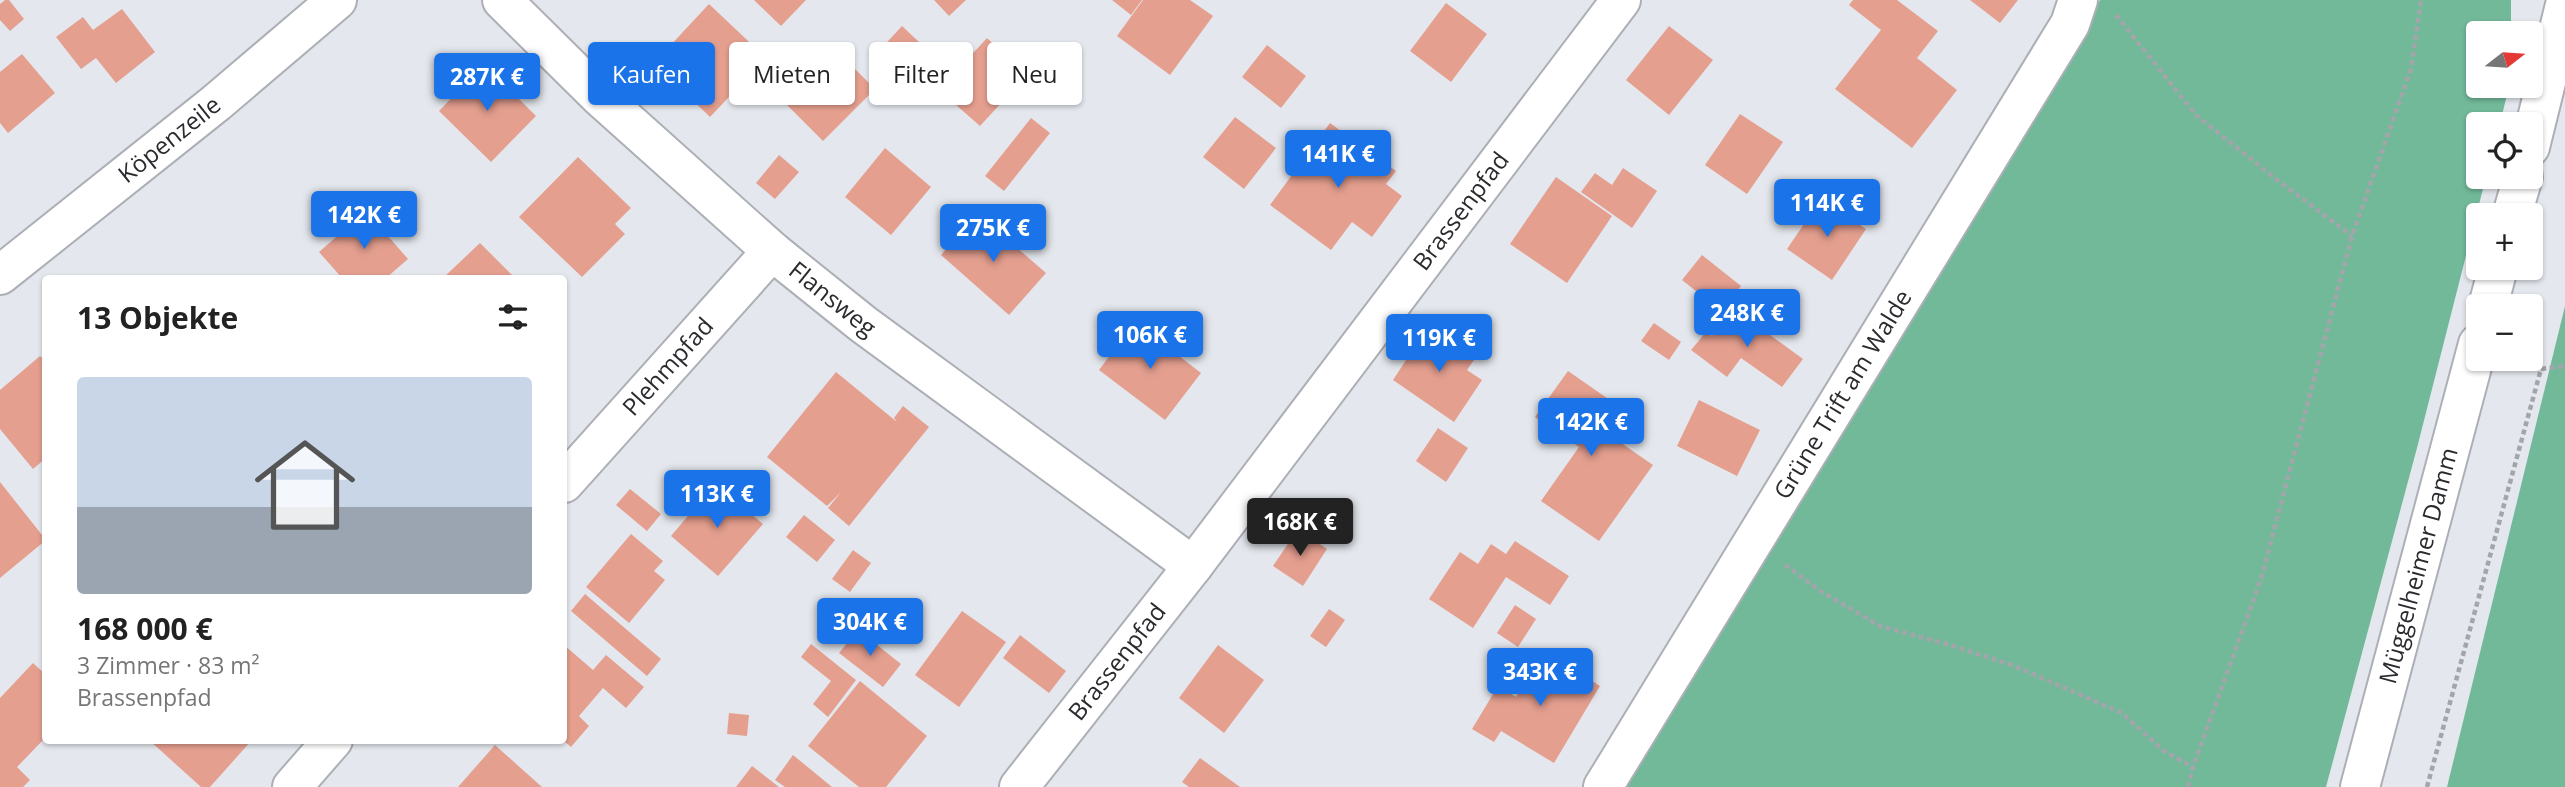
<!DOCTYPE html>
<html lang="de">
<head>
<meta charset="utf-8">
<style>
	:root { --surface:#fff; --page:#f6f6f6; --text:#222; --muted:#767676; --line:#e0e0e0; --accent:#1a73e8 }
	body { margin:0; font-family:"Open Sans",sans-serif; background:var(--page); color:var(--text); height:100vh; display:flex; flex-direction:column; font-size:26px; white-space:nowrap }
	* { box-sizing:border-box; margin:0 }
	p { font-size:23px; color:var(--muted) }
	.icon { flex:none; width:38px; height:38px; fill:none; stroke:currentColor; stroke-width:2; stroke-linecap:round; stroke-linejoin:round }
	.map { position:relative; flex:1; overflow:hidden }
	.panel { position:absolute; left:42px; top:275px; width:525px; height:469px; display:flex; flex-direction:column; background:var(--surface); border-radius:7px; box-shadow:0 2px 5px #0004 }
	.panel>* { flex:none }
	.banner { position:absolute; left:588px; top:42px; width:665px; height:63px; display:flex; gap:14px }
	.needle { width:46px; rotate:73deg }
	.controls { position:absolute; left:2466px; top:21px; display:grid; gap:14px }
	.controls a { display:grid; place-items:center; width:77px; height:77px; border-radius:7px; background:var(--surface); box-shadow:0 2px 5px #0004; font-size:35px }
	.price { position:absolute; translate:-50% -60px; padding:0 16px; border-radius:7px; background:var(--accent); color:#fff; font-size:23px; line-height:46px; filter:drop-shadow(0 2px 4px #0008) }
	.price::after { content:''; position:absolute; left:50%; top:42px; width:21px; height:16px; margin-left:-10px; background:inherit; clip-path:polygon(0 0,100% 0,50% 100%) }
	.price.current { background:#222; color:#fff }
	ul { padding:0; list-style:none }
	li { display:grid; align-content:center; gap:14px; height:371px; padding:0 35px }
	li+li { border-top:2px solid var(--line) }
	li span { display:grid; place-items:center; height:217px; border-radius:7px; color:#555 }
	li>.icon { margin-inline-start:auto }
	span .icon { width:126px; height:126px; fill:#fffc; stroke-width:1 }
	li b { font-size:30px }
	h2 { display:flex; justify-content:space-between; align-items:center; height:84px; padding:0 35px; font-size:30px }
	.tag { padding:0 24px; border-radius:7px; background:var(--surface); box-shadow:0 2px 5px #0004; font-size:24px; line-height:63px }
	.tag.current { background:var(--accent); color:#fff }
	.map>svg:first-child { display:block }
	.forest { fill:#72b99a }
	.building { fill:#e49f8f }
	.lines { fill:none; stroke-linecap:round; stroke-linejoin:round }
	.minor-casing { stroke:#acafb5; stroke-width:42 }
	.secondary-casing { stroke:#acafb5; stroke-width:42 }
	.path { stroke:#a2a5aa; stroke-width:4.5; stroke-dasharray:5 3.5; stroke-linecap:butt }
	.minor { stroke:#fff; stroke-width:38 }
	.secondary { stroke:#fff; stroke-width:38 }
	.labels { text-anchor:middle; stroke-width:7; stroke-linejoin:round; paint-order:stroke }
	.street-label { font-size:24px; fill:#2a2b2e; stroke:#fff }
</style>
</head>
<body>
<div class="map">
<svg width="2565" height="787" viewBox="0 0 2565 787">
	<rect width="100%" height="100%" fill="#e4e8ee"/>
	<g class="forest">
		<path d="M 2100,0 L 2511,0 L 2511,33 L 2478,33 L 2478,86 L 2509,86 L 2500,124 L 2478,124 L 2478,177 L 2486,177 L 2417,448 L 2326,787 L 1617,787 Z"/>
		<path d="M 2565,306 L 2565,787 L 2447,787 Z"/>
	</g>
	<g class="building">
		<path d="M 5,0 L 9,0 L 24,19 L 10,31 L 0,20 L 0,4 Z"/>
		<path d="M 754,0 L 806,0 L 781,26 Z"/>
		<path d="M 934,0 L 966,0 L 949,16 Z"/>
		<path d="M 1112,0 L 1142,0 L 1131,15 Z"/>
		<path d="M 1143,0 L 1190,0 L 1213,16 L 1170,75 L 1117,36 Z"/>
		<path d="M 1853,0 L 1897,0 L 1938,31 L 1917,58 L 1957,90 L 1912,148 L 1835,89 L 1881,30 L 1849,5 Z"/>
		<path d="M 1970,0 L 2018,0 L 2000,23 Z"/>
		<path d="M 1446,3 L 1487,34 L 1451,82 L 1410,51 Z"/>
		<path d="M 709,4 L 766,58 L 710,117 L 654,63 Z"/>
		<path d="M 122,9 L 155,52 L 116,83 L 96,58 L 81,69 L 56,37 L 83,17 L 93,30 Z"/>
		<path d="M 902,26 L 935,57 L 911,84 L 878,52 Z"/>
		<path d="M 1669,26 L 1713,60 L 1669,115 L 1626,80 Z"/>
		<path d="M 987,38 L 1027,75 L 980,126 L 939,90 Z"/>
		<path d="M 1267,45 L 1306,76 L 1281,108 L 1242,77 Z"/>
		<path d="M 832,46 L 875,89 L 823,141 L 780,98 Z"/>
		<path d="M 22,54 L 55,93 L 8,133 L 0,123 L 0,72 Z"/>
		<path d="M 484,64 L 536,116 L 491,162 L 439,111 Z"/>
		<path d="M 1740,114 L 1783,142 L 1747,194 L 1705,165 Z"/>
		<path d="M 1235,117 L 1276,148 L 1244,189 L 1203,157 Z"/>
		<path d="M 1031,118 L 1050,133 L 1004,191 L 985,176 Z"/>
		<path d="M 1330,123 L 1396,171 L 1386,184 L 1402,196 L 1372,237 L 1352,222 L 1331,250 L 1270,205 Z"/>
		<path d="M 885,148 L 931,187 L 891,235 L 845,197 Z"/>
		<path d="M 779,155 L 799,172 L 775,199 L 756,183 Z"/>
		<path d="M 578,157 L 631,208 L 615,224 L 625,234 L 582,277 L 519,217 Z"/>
		<path d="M 1623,168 L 1657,191 L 1632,228 L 1581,192 L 1595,173 L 1612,185 Z"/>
		<path d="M 1556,177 L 1612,216 L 1567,283 L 1510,244 Z"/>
		<path d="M 1821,199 L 1866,229 L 1832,280 L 1787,249 Z"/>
		<path d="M 366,211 L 408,259 L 386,278 L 342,278 L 319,252 Z"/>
		<path d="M 977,213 L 1046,273 L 1009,315 L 941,255 Z"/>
		<path d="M 480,243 L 515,278 L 443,278 Z"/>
		<path d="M 1702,255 L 1741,286 L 1714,319 L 1699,308 L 1706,299 L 1682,280 Z"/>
		<path d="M 1733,308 L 1803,359 L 1782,387 L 1741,358 L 1727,377 L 1691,350 L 1706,332 L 1712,336 Z"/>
		<path d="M 1135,322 L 1201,373 L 1165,420 L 1099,370 Z"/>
		<path d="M 1654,323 L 1681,342 L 1669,360 L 1641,341 Z"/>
		<path d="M 1429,325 L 1476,357 L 1467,370 L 1482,380 L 1454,422 L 1393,380 Z"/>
		<path d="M 40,356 L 46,362 L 46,458 L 33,469 L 0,429 L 0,390 Z"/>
		<path d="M 1568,371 L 1627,412 L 1611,436 L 1653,465 L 1599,541 L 1541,501 L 1579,447 L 1535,417 Z"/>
		<path d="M 836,372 L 897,422 L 894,418 L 903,406 L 929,427 L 849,526 L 828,508 L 841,492 L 827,506 L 767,457 Z"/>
		<path d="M 1699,400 L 1760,430 L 1737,476 L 1677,446 Z"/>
		<path d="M 1438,428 L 1468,448 L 1446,482 L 1416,461 Z"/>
		<path d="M 0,482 L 46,540 L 0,578 Z"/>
		<path d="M 715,484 L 763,524 L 718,576 L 671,536 Z"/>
		<path d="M 630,489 L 661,514 L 647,531 L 616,505 Z"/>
		<path d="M 804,515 L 835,540 L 817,562 L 786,537 Z"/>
		<path d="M 1298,529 L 1327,549 L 1303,586 L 1273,566 Z"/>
		<path d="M 631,534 L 663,561 L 654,571 L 665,580 L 629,623 L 586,587 Z"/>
		<path d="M 1515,541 L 1569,576 L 1550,605 L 1506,577 L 1473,628 L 1429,599 L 1460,552 L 1478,564 L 1491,544 L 1506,554 Z"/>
		<path d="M 853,550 L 871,563 L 850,592 L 832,579 Z"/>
		<path d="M 585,594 L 661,659 L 647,676 L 571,611 Z"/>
		<path d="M 1515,605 L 1536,619 L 1518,647 L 1497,633 Z"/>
		<path d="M 1329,609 L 1345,620 L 1326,647 L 1310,636 Z"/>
		<path d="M 962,611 L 1006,642 L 959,707 L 915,675 Z"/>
		<path d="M 858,630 L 901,664 L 883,687 L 839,653 Z"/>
		<path d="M 1020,635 L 1066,671 L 1049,693 L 1003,658 Z"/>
		<path d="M 811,644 L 856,680 L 828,717 L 813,704 L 831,681 L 801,657 Z"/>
		<path d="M 564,645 L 593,670 L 606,655 L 644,687 L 626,708 L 603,688 L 579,716 L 589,726 L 571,747 L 564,741 Z"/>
		<path d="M 1218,645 L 1264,680 L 1224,733 L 1179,698 Z"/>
		<path d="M 1545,651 L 1600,686 L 1554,763 L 1501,731 L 1494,742 L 1472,729 L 1498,686 L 1516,697 Z"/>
		<path d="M 33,663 L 46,675 L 46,737 L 17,767 L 30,780 L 23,787 L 0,787 L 0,698 Z"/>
		<path d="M 860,681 L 927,736 L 886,787 L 859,787 L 808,746 Z"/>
		<path d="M 729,713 L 749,715 L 747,736 L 727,734 Z"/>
		<path d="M 149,740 L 252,740 L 210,787 L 201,787 Z"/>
		<path d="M 495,745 L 542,787 L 458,787 Z"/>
		<path d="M 793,755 L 832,787 L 785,787 L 775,780 Z"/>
		<path d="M 1200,758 L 1240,787 L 1189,787 L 1182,782 Z"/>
		<path d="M 752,766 L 779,787 L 736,787 Z"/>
	</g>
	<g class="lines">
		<g class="minor-casing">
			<g id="minor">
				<path id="s1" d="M 502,0 L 599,96 L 772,251 L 863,324 L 1193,566"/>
				<path id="s2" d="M 0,275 L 216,103 L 337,0"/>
				<path id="s3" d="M 564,483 L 772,251"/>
				<path d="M 292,787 L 333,740"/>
				<path id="s4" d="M 1019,787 L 1193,566 L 1621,0"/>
				<path id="s5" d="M 1603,787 L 2070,24 L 2078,0"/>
			</g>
		</g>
		<g class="secondary-casing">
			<g id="secondary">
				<path d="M 2530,147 L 2565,5"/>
				<path d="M 2512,215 L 2523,177"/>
				<path d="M 2488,306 L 2498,268"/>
				<path id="s6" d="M 2360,787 L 2478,344"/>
			</g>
		</g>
		<g class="path">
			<path d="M 2116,15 L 2196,115 L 2276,179 L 2352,236"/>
			<path d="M 1785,565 L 1822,592 L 1880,626 L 1950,645 L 2012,665 L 2122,713 L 2164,751 L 2193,767"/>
			<path d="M 2188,787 L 2193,767 L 2261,579 L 2352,236 L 2411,69 L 2421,0"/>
			<path d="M 2427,787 L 2541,369 L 2565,366"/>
		</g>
		<use href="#minor" class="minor"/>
		<use href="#secondary" class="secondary"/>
	</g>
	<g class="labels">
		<g class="street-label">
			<text dy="8" stroke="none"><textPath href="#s2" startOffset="217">Köpenzeile</textPath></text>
			<text dy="8" stroke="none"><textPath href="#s4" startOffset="726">Brassenpfad</textPath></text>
			<text dy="8" stroke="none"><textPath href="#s1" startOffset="446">Flansweg</textPath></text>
			<text dy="8" stroke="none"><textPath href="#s3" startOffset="156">Plehmpfad</textPath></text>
			<text dy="8" stroke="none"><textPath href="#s5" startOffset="460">Grüne Trift am Walde</textPath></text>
			<text dy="8" stroke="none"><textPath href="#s6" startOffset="229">Müggelheimer Damm</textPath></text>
			<text dy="8" stroke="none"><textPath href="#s4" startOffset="159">Brassenpfad</textPath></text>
		</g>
	</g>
</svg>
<div class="controls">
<a><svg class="needle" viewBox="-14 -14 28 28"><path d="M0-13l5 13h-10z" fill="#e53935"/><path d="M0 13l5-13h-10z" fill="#767676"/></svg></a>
<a><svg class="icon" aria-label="locate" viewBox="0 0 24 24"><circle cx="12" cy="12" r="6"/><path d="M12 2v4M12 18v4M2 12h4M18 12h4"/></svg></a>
<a>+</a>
<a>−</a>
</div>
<b class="price" style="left:487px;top:113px">287K €</b>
<b class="price" style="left:1338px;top:190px">141K €</b>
<b class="price" style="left:1827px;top:239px">114K €</b>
<b class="price" style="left:364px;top:251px">142K €</b>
<b class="price" style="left:993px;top:264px">275K €</b>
<b class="price" style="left:1747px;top:349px">248K €</b>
<b class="price" style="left:1150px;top:371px">106K €</b>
<b class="price" style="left:1439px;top:374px">119K €</b>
<b class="price" style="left:1591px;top:458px">142K €</b>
<b class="price" style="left:717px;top:530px">113K €</b>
<b class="price current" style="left:1300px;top:558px">168K €</b>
<b class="price" style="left:870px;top:658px">304K €</b>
<b class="price" style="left:1540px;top:708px">343K €</b>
<div class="banner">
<a class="tag current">Kaufen</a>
<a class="tag">Mieten</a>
<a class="tag">Filter</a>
<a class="tag">Neu</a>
</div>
<section class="panel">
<h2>13 Objekte<svg class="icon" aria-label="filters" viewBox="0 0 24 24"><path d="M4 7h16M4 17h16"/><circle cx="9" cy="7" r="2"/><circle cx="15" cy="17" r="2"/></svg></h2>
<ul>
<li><span style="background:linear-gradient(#c9d6e8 60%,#9aa5b1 0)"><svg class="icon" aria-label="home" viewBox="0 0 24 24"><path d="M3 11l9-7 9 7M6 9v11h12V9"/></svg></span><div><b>168 000 €</b><p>3 Zimmer · 83 m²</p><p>Brassenpfad</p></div></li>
</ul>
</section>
</div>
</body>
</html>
